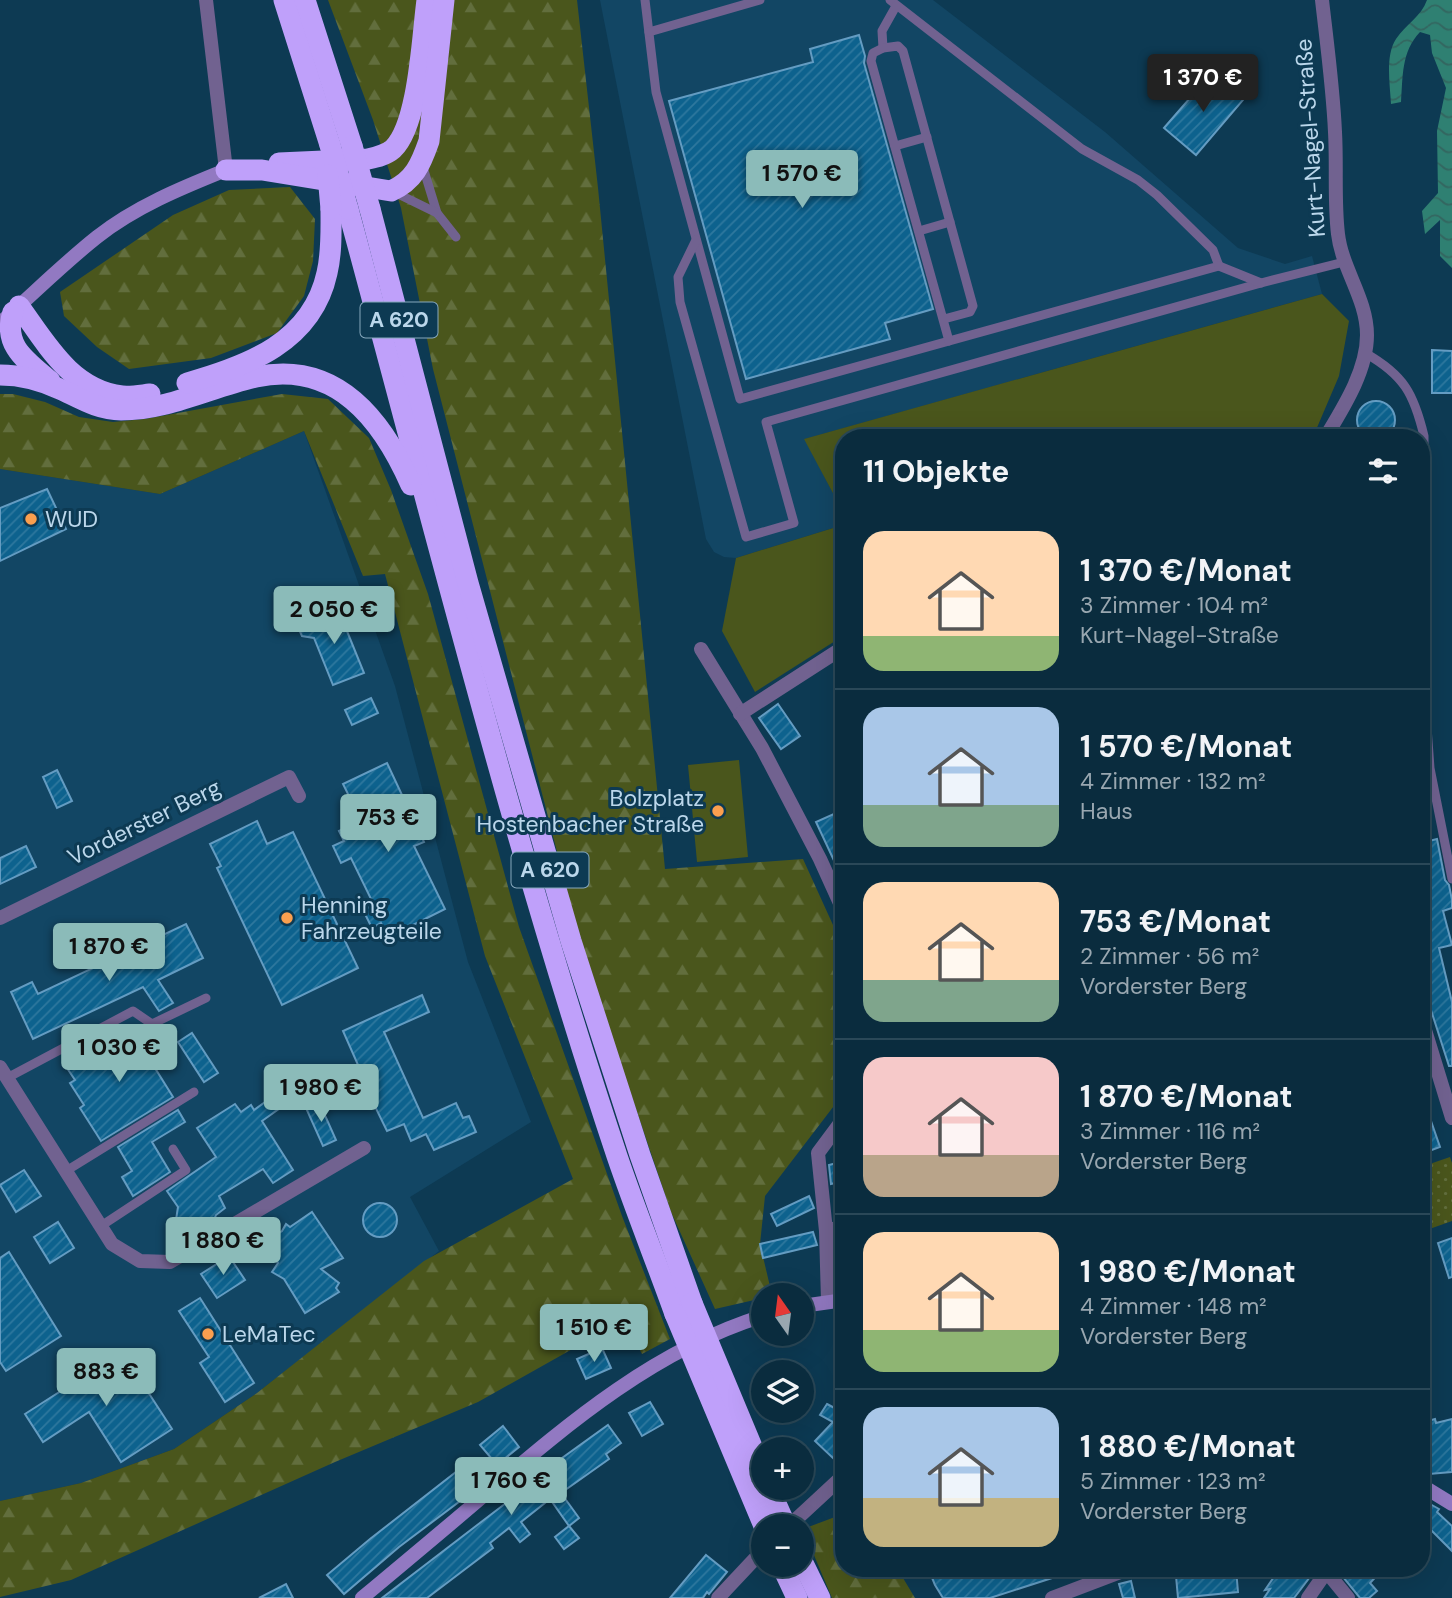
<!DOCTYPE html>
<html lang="de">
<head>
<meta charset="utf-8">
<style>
	:root { --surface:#0a2c3e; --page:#183849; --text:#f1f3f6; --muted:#99a7b0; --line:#2a4858; --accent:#8bbbb9 }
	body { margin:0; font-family:"DM Sans",sans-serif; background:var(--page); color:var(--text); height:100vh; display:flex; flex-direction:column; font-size:26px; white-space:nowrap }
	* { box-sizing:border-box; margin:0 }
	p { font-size:23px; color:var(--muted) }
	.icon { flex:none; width:38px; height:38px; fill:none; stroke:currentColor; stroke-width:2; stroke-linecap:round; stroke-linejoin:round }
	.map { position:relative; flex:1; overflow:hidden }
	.side { position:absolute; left:835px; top:429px; width:595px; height:1148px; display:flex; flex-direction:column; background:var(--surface); border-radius:28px; box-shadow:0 7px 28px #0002,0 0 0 2px var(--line) }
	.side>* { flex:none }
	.needle { width:46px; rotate:346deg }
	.buttons { position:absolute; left:751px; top:1283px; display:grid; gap:14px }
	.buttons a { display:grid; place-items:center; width:63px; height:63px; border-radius:50%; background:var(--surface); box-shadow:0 7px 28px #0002,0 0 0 2px var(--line); font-size:35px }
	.price { position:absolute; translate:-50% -60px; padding:0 16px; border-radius:7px; background:var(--accent); color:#111; font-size:23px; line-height:46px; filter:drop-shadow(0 2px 4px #0008) }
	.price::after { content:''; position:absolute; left:50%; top:42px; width:21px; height:16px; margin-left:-10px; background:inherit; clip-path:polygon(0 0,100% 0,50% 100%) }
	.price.on { background:#222; color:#fff }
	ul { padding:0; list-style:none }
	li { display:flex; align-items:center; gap:21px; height:175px; padding:0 28px }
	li+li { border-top:2px solid var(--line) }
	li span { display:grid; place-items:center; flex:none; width:196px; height:140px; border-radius:21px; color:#555 }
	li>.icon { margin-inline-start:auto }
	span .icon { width:84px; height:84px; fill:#fffc; stroke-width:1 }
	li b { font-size:30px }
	h2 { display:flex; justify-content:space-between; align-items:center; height:84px; padding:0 28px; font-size:30px }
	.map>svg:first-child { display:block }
	.built { fill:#124664 }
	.grass { fill:#4a561c }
	.forest { fill:url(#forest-firs) }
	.park { fill:url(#park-dots) }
	.water { fill:url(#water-waves) }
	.building { fill:url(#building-hatch); stroke:#649cc2; stroke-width:2 }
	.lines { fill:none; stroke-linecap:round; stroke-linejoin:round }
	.lane { stroke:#716290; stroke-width:9 }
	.street { stroke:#716290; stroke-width:14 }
	.secondary { stroke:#9279c2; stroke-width:14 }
	.highway { stroke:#bfa0fa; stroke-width:21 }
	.highway-bridge { stroke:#bfa0fa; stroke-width:21 }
	.poi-dot { fill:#fa9f4f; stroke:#0d3a53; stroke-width:2.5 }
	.labels { text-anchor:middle; stroke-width:6; stroke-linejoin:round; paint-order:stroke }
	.shield { fill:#0d3a53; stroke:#87a8bd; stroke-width:2 }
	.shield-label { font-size:21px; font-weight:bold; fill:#bbd7eb }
	.street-label { font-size:23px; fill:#bbd7eb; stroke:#0d3a53 }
	.poi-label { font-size:23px; fill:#bbd7eb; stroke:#0d3a53; text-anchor:start }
</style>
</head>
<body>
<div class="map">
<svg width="1452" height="1598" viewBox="0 0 1452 1598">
	<defs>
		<pattern id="forest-firs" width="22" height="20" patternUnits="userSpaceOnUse" patternTransform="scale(1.75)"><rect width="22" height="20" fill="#4a561c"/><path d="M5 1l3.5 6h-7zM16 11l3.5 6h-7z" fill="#626e3d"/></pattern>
		<pattern id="park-dots" width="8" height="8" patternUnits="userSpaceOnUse" patternTransform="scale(1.75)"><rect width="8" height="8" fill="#4a561c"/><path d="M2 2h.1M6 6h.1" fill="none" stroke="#626e3d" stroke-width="1.8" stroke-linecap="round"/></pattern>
		<pattern id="water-waves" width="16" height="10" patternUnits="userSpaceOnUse" patternTransform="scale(1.75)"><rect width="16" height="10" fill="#2f8072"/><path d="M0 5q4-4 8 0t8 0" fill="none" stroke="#336660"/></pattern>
		<pattern id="building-hatch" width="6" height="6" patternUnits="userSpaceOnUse" patternTransform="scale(1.75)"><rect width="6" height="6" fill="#0d628e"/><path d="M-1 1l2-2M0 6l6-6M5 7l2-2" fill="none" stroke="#2e789e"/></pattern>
	</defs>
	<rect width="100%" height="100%" fill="#0d3a53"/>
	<g class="built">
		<path d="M 600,0 L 933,0 L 1105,132 L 1238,248 L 1285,264 L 1312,256 L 1322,294 L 805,439 L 843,512 L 843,525 L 736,558 L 724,557 L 714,552 L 706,539 Z"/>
		<path d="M 304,431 L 395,686 L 468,962 L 531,1122 L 410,1197 L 439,1251 L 257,1393 L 174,1449 L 81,1483 L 0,1501 L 0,469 L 160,494 Z"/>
	</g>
	<g class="grass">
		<path d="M 1322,294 L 1349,321 L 1339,376 L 1313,437 L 844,438 L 843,512 L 804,439 Z"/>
		<path d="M 843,525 L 843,636 L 755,692 L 722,631 L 736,558 Z"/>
		<path d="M 739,760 L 748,857 L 697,862 L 688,765 Z"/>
	</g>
	<g class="forest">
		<path d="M 328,0 L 577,0 L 598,188 L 665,869 L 803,859 L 843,947 L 843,1094 L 765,1196 L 760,1244 L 772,1295 L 763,1295 L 763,1298 L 715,1309 L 671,1212 L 583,953 L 433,369 L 401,208 L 373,120 Z"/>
		<path d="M 290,187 L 315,219 L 313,261 L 304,296 L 277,333 L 211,358 L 129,369 L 97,347 L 64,316 L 60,292 L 173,215 L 229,190 Z"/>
		<path d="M 0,394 L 13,394 L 45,402 L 79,417 L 113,422 L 145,419 L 282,394 L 328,399 L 369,438 L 391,490 L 428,594 L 519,927 L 622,1216 L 670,1339 L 642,1354 L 624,1320 L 478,1402 L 335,1462 L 71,1580 L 0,1597 L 0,1501 L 81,1483 L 174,1449 L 257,1393 L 424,1261 L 573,1179 L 485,956 L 385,574 L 363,576 L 304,431 L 160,494 L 0,469 Z"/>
		<path d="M 843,1514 L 844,1568 L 897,1568 L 915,1598 L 832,1598 L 803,1529 Z"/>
	</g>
	<path class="park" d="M 1450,1157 L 1452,1163 L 1452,1221 L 1421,1232 L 1421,1167 Z"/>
	<path class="water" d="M 1427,0 L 1452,0 L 1452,268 L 1440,256 L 1440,220 L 1425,234 L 1422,211 L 1438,193 L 1437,131 L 1446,88 L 1432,53 L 1430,35 L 1420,32 C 1401,52 1403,77 1401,102 L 1391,104 C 1390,84 1385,56 1396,39 C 1406,24 1421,17 1427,0 Z"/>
	<g class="building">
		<path d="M 859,35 L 865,56 L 864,63 L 933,309 L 885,323 L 890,339 L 746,379 L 669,101 L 813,62 L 810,49 Z"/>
		<path d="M 1211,74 L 1243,100 L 1196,155 L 1164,128 Z"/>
		<path d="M 1432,350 L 1452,351 L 1452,393 L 1432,393 Z"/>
		<circle cx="1376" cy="420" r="19"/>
		<path d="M 47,489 L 66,529 L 0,561 L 0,508 Z"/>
		<path d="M 338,609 L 364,673 L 333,685 L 314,638 L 302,636 L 297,625 Z"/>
		<path d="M 371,698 L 378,713 L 352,725 L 345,710 Z"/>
		<path d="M 778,704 L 800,736 L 781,749 L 759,718 Z"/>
		<path d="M 387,763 L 424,842 L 414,846 L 445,909 L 389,937 L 381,923 L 372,928 L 363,910 L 374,905 L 351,858 L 341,863 L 333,846 L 344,841 L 339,831 L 361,820 L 343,784 Z"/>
		<path d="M 57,770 L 72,801 L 57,808 L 43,777 Z"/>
		<path d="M 836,813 L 844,828 L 844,882 L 816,822 Z"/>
		<path d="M 257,821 L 267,844 L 293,832 L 358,968 L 282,1005 L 217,868 L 221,866 L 210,844 Z"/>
		<path d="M 1437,839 L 1445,880 L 1449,885 L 1452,900 L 1452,908 L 1443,911 L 1452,945 L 1439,948 L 1452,1002 L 1452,1066 L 1449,1066 L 1421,979 L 1421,843 Z"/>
		<path d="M 26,846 L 36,867 L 0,884 L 0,858 Z"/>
		<path d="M 186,924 L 203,958 L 158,980 L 173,1003 L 159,1011 L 143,987 L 33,1039 L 11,992 L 32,982 L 38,994 Z"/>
		<path d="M 422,995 L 429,1012 L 384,1032 L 423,1118 L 456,1103 L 463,1118 L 469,1116 L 476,1132 L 434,1150 L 426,1134 L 411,1141 L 404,1124 L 387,1131 L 364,1084 L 366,1083 L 343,1031 Z"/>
		<path d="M 128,1030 L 139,1048 L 155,1038 L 164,1052 L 150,1060 L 173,1097 L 101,1141 L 80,1108 L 84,1105 L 70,1083 L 75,1080 L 67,1068 Z"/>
		<path d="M 192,1033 L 218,1073 L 204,1082 L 178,1042 Z"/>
		<path d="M 275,1095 L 283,1106 L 262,1121 L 293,1170 L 273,1183 L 263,1169 L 219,1196 L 225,1208 L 216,1215 L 212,1225 L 201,1223 L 192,1232 L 186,1219 L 176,1220 L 178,1207 L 167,1191 L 216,1157 L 197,1128 L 235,1104 L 241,1112 L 251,1105 L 254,1110 Z"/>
		<path d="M 1423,1098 L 1440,1147 L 1421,1154 L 1421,1099 Z"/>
		<path d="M 319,1102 L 336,1140 L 323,1146 L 306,1108 Z"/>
		<path d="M 178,1110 L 185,1122 L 152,1142 L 170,1172 L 133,1196 L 122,1177 L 132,1171 L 118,1147 Z"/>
		<path d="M 844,1161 L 844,1181 L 831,1184 L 829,1165 Z"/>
		<path d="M 24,1170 L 41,1196 L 16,1212 L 0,1185 Z"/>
		<path d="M 809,1196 L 814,1208 L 777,1226 L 771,1214 Z"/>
		<circle cx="380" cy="1220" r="17"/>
		<path d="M 312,1212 L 343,1258 L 321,1269 L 339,1283 L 336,1288 L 339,1292 L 305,1313 L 284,1279 L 272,1272 L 278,1263 L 266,1241 L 282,1231 L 286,1224 L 290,1227 Z"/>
		<path d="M 58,1222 L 74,1248 L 50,1263 L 34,1237 Z"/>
		<path d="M 813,1232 L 817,1245 L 763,1258 L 760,1244 Z"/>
		<path d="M 1452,1238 L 1452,1277 L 1449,1278 L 1438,1243 Z"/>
		<path d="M 9,1252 L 61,1336 L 6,1371 L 0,1362 L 0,1258 Z"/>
		<path d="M 229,1256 L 245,1280 L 217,1298 L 201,1274 Z"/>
		<path d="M 200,1298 L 254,1383 L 225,1402 L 200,1363 L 209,1357 L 179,1311 Z"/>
		<path d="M 602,1348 L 611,1368 L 586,1379 L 577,1359 Z"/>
		<path d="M 122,1352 L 172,1429 L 121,1462 L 89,1412 L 43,1442 L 25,1414 Z"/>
		<path d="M 650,1402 L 663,1424 L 642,1436 L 629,1413 Z"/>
		<path d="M 827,1404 L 842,1412 L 844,1411 L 844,1452 L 835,1460 L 815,1441 L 833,1422 L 820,1415 Z"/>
		<path d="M 1435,1419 L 1436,1423 L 1452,1419 L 1452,1472 L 1429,1474 L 1421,1469 L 1421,1423 Z"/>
		<path d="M 608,1425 L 621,1443 L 606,1454 L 609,1459 L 561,1493 L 579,1518 L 569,1526 L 550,1499 L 521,1522 L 530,1534 L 520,1542 L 509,1528 L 490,1543 L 493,1548 L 427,1598 L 382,1598 L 506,1503 L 537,1476 Z"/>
		<path d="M 503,1426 L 519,1447 L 497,1465 L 480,1445 Z"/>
		<path d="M 456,1472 L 472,1492 L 399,1547 L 344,1594 L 327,1575 L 370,1539 Z"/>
		<path d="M 1421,1499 L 1439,1509 L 1437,1512 L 1452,1526 L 1452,1551 L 1421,1520 Z"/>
		<path d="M 569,1526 L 579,1538 L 564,1549 L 555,1537 Z"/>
		<path d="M 706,1555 L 727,1572 L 709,1594 L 707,1592 L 703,1598 L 670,1598 Z"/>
		<path d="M 928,1568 L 1074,1568 L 1074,1571 L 990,1598 L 943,1598 L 935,1585 Z"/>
		<path d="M 1280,1568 L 1307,1571 L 1310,1577 L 1294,1598 L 1264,1598 L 1270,1589 L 1265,1590 Z"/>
		<path d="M 1350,1568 L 1384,1568 L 1370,1583 L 1377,1591 L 1369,1598 L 1360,1598 L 1343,1577 Z"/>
		<path d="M 1236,1569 L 1238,1592 L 1178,1598 L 1176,1576 Z"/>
		<path d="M 1131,1581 L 1135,1598 L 1123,1598 L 1119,1584 Z"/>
		<path d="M 286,1584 L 293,1598 L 259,1598 Z"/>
	</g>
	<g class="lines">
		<g class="lane">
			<path d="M 645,0 L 656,92 L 740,399 L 1219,266 L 1213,250 L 1157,195 L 1138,180 L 1082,149 L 890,0"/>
			<path d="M 649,32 L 760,0"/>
			<path d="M 883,48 L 882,31 L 896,6"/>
			<path d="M 895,146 L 927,137"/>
			<path d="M 422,164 L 437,213 L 456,237"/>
			<path d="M 394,192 L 437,213"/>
			<path d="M 919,231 L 950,222"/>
			<path d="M 696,240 L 678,277 L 680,302 L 746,537 L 794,523 L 766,422 L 1261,283 L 1344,262"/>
			<path d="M 1219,266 L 1261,283"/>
			<path d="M 944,319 L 970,312 L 973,306 L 903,51 L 898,46 L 883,48 L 873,53 L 871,61 L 949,341"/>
			<path d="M 1365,353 C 1404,375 1414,394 1424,436 L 1424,686 L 1430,768 L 1452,879"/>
			<path d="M 7,1078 L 133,1011 L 152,1024 L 206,998"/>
			<path d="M 66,1171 L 194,1092"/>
			<path d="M 101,1226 L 186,1170 L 173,1149"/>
		</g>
		<g class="street">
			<path d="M 206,0 L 226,170"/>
			<path d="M 1322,0 C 1327,44 1333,88 1335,132 C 1337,166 1334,201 1338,234 C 1342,269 1367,299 1367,335 C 1367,371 1343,408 1325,438"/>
			<path d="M 701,649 L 762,748 L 820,859 L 844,912"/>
			<path d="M 740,714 L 844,647"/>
			<path d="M 0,918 L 289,777 L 299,796"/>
			<path d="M 1421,1017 L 1452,1118"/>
			<path d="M 0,1067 L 112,1244 L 140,1261 L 170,1262 L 364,1148"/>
			<path d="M 826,1231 L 844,1226"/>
			<path d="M 828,1301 L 826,1231 L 818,1153 L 844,1118"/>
			<path d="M 789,1526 L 844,1475"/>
			<path d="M 1319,1568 L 1326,1571 L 1348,1598"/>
			<path d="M 718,1598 L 763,1550"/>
			<path d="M 1052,1598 L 1131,1568"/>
			<path d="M 1308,1598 L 1329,1568"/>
		</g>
		<g class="secondary">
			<path d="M 0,323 C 32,295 63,264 97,237 C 135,207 181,188 226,170"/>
			<path d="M 802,1306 L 844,1300"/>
			<path d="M 1421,1485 L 1452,1504"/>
			<path d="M 362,1598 C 404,1563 446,1528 488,1492 C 571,1421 657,1349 763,1316"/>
		</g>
		<g class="highway">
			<path d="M 284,0 L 330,145"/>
			<path d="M 305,0 L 352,146"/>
			<path d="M 279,163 L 368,159 C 377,157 386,155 393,149 C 419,124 422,36 427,0"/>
			<path d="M 226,170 L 262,170 L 391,191 C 414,181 421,164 429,141 L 444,0"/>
			<path d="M 348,209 C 434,525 513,845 617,1156 C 635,1209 656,1261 675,1314"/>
			<path d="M 370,209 L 468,583 L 571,941 L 640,1155 L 692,1303"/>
			<path d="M 19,306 C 46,343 71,390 122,396 C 131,397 141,395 150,394"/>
			<path d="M 13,312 C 2,346 27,361 50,381"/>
			<path d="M 0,375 C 20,375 43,381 62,390 C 81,399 99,410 121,410 C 169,410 211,387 256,377 C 336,360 382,419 411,485"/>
			<path d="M 187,383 C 248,366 312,342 327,273 C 332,252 331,230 331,209"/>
			<path d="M 769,1488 L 786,1526"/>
			<path d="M 802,1561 L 820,1598"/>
			<path d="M 781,1564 L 797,1598"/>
		</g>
		<g class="highway-bridge">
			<path d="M 330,145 L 348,209"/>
			<path d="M 352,146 L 370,209"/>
			<path d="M 328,175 L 331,209"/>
			<path d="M 692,1303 L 763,1473"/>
			<path d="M 675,1314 L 764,1526"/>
		</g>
	</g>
	<g class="poi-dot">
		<circle cx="31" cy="519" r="7"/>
		<circle cx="718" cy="811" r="7"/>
		<circle cx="287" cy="918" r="7"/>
		<circle cx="208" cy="1334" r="7"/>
	</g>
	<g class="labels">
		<g class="shield">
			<rect x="360.5" y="302.5" width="77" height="35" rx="5"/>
			<rect x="511.5" y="852.5" width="77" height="35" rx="5"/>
		</g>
		<g class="shield-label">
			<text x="399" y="327">A 620</text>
			<text x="550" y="877">A 620</text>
		</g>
		<g class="street-label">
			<text transform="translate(1310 138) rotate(-94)" y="8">Kurt-Nagel-Straße</text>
			<text transform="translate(144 822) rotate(-26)" y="8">Vorderster Berg</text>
		</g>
		<g class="poi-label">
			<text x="45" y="527">WUD</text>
			<text x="704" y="806" text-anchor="end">Bolzplatz<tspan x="704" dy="26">Hostenbacher Straße</tspan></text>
			<text x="301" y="913">Henning<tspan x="301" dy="26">Fahrzeugteile</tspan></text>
			<text x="222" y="1342">LeMaTec</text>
		</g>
	</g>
</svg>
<div class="buttons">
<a><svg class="needle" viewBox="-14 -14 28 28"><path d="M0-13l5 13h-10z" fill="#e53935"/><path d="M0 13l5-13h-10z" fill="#99a7b0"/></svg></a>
<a><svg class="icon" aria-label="layers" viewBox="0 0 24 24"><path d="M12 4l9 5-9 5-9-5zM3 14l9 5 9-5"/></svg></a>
<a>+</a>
<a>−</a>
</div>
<b class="price on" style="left:1203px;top:114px">1 370 €</b>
<b class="price" style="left:802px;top:210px">1 570 €</b>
<b class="price" style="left:334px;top:646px">2 050 €</b>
<b class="price" style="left:388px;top:854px">753 €</b>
<b class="price" style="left:109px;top:983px">1 870 €</b>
<b class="price" style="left:119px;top:1084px">1 030 €</b>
<b class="price" style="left:321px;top:1124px">1 980 €</b>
<b class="price" style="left:223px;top:1277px">1 880 €</b>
<b class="price" style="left:594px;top:1364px">1 510 €</b>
<b class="price" style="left:106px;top:1408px">883 €</b>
<b class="price" style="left:511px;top:1517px">1 760 €</b>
<section class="side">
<h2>11 Objekte<svg class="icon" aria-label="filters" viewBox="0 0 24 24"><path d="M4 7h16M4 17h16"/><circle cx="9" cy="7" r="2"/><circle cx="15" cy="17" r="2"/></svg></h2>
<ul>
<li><span style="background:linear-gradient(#ffd9b3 75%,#8fb573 0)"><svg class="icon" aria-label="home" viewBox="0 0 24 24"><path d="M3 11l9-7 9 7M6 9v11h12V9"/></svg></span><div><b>1 370 €/Monat</b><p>3 Zimmer · 104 m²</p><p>Kurt-Nagel-Straße</p></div></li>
<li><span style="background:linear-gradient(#a9c7e8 70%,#7fa58c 0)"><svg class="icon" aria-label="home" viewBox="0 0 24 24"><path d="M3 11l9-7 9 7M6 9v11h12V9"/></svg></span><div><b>1 570 €/Monat</b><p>4 Zimmer · 132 m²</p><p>Haus</p></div></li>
<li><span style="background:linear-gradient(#ffd9b3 70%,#7fa58c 0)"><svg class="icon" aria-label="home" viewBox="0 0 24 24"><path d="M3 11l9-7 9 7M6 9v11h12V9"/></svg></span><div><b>753 €/Monat</b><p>2 Zimmer · 56 m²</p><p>Vorderster Berg</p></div></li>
<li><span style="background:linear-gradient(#f6c9c9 70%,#b9a48a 0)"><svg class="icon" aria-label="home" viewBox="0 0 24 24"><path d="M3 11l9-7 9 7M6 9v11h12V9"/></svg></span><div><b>1 870 €/Monat</b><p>3 Zimmer · 116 m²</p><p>Vorderster Berg</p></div></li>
<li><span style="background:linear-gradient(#ffd9b3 70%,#8fb573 0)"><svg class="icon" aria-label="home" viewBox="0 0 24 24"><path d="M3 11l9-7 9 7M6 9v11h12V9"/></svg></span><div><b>1 980 €/Monat</b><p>4 Zimmer · 148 m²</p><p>Vorderster Berg</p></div></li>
<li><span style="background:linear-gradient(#a9c7e8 65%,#c2b280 0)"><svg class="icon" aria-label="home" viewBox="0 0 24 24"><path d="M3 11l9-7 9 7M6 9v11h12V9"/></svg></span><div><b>1 880 €/Monat</b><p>5 Zimmer · 123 m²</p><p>Vorderster Berg</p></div></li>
</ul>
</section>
</div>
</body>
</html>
